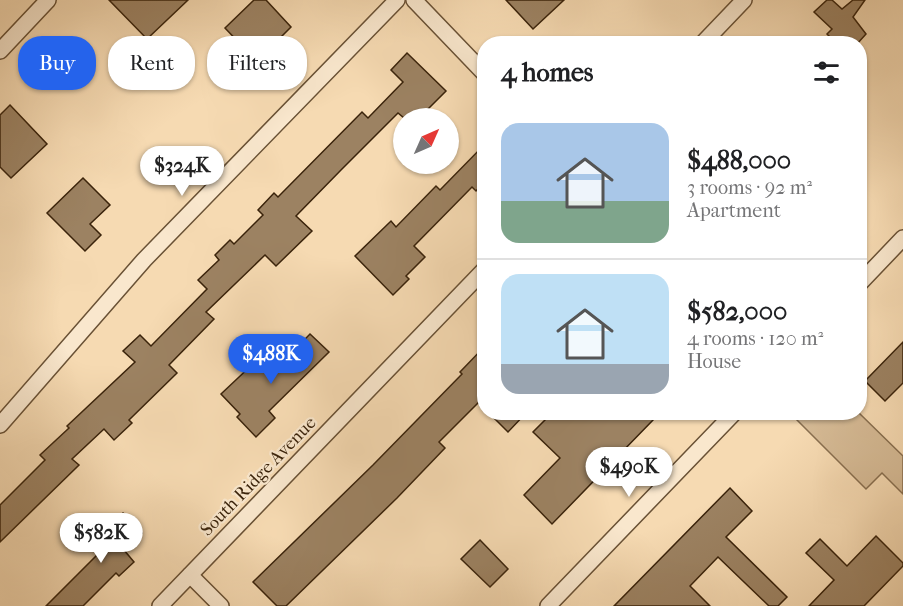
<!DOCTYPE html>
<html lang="en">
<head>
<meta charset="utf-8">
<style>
	:root { --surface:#fff; --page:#f6f6f6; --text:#202124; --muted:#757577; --line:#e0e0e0; --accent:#2563eb }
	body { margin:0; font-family:"IM FELL French Canon",serif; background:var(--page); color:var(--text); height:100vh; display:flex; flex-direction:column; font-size:22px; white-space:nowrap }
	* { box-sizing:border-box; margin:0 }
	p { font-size:20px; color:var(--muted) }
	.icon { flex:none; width:33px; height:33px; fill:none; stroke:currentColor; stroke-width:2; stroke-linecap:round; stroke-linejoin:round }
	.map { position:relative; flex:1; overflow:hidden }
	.panel { position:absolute; left:477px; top:36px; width:390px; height:384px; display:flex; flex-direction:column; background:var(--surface); border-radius:24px; box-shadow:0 2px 4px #0004 }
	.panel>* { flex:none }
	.guide { position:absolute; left:18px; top:36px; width:369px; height:54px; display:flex; gap:12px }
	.needle { width:39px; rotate:45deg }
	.controls { position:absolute; left:393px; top:108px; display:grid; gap:12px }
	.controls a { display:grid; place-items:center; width:66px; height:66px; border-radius:50%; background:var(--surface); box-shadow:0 2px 4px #0004; font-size:30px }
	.price { position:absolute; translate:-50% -51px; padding:0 14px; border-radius:21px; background:#fff; color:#222; font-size:20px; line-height:39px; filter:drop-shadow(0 2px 3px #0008) }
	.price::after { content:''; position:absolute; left:50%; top:36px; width:18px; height:14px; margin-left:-9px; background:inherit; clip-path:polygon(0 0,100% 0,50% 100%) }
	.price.current { background:var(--accent); color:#fff }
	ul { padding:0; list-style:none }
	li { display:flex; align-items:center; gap:18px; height:150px; padding:0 24px }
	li+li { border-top:2px solid var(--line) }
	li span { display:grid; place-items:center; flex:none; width:168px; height:120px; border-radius:18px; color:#555 }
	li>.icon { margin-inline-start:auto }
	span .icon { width:72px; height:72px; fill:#fffc; stroke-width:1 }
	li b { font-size:26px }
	h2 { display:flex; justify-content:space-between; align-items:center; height:72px; padding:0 24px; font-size:26px }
	.tag { padding:0 21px; border-radius:24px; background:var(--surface); box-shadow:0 2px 4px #0004; font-size:21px; line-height:54px }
	.tag.current { background:var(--accent); color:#fff }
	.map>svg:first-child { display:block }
	.green { fill:#d6bb96; stroke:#886f50; stroke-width:1.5 }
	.building { fill:#9c8262; stroke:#3a230b; stroke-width:1.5 }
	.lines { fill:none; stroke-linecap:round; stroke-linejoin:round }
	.street-casing { stroke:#695135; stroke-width:18 }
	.street { stroke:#f9e7cd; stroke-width:15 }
	.labels { text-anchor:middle; stroke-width:4.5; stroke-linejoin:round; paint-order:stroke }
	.street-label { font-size:18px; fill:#3a230b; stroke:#f9e7cd }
</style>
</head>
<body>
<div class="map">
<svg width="903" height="606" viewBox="0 0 903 606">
	<rect width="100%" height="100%" fill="#f6dab2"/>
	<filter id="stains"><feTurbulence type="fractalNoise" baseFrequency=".00333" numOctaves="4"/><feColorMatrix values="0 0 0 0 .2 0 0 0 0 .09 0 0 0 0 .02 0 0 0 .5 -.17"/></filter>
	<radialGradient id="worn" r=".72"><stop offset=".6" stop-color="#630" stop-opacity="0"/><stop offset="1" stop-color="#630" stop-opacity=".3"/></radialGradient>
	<path class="green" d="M 790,413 L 859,413 L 903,456 L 903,494 L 882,473 L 866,489 Z"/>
	<g class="building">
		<path d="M 109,0 L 188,0 L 147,39 Z"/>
		<path d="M 254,0 L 266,0 L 291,27 L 273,45 L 279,51 L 262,67 L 225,28 Z"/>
		<path d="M 506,0 L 564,0 L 533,29 Z"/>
		<path d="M 827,0 L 832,0 L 842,9 L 853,0 L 865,0 L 853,17 L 866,34 L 857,44 L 837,44 L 827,34 L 832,29 L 814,12 Z"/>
		<path d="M 407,53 L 446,91 L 419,118 L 404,118 L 398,113 L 341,170 L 296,216 L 312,231 L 276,266 L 265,255 L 206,312 L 214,319 L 169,365 L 177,373 L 129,420 L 132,423 L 114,440 L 104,429 L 72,459 L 79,465 L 0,542 L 0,505 L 45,460 L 40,455 L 69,428 L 67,426 L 135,362 L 123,351 L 140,335 L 151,346 L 207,289 L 198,280 L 219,260 L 215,255 L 230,240 L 234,244 L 263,215 L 258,210 L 274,193 L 278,197 L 362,112 L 368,118 L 403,82 L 391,70 Z"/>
		<path d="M 10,105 L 47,144 L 11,178 L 0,167 L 0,115 Z"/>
		<path d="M 484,145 L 484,182 L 476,191 L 472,187 L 414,246 L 425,257 L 406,276 L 409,279 L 393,295 L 355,256 L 391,221 L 396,227 L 436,186 L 440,190 Z"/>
		<path d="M 83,178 L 110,205 L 90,224 L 101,235 L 85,251 L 47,213 Z"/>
		<path d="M 310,334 L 329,352 L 269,411 L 275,418 L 256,437 L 237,417 L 240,414 L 221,394 L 256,361 L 270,375 Z"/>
		<path d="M 903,342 L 903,383 L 885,401 L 865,381 Z"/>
		<path d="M 484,347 L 484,397 L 439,442 L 445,448 L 397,498 L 286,606 L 277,606 L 253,582 L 373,465 L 462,374 L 460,372 Z"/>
		<path d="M 488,412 L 527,412 L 508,432 Z"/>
		<path d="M 553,412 L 645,412 L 653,420 L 552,524 L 524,495 L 560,458 L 533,432 Z"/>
		<path d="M 730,488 L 752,511 L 726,537 L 787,597 L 778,606 L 769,606 L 718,557 L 690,586 L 710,606 L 614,606 Z"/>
		<path d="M 123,513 L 142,533 L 124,550 L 134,562 L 119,576 L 116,573 L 83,606 L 46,606 L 98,554 L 89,545 Z"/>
		<path d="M 876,536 L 903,563 L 903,566 L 864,606 L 809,606 L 834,580 L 806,553 L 820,539 L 847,566 Z"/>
		<path d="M 480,540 L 508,569 L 490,587 L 461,559 Z"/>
	</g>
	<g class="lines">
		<g class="street-casing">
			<g id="street">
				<path d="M 414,0 L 484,73"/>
				<path d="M 702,44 L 744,0"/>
				<path d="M 0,51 L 48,0"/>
				<path d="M 860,283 L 903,238"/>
				<path d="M 0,425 L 144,260 L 397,0"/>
				<path d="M 190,575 L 221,606"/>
				<path d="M 160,606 L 484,270"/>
				<path d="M 548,606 L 735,412"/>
			</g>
		</g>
		<use href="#street" class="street"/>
	</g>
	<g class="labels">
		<g class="street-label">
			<text transform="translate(258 476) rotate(-46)" y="6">South Ridge Avenue</text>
		</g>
	</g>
	<rect width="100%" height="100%" filter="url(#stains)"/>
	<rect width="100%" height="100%" fill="url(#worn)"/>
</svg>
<div class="controls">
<a><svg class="needle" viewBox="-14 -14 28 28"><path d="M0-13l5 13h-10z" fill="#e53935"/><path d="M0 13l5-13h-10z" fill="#757577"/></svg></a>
</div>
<b class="price" style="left:182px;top:197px">$324K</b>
<b class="price current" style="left:271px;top:385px">$488K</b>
<b class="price" style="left:629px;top:498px">$490K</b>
<b class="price" style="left:101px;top:564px">$582K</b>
<div class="guide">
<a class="tag current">Buy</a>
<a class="tag">Rent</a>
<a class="tag">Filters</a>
</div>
<section class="panel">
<h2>4 homes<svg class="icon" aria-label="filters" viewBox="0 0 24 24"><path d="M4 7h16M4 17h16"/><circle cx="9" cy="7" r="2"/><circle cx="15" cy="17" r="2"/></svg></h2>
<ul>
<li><span style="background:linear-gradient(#a9c7e8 65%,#7fa58c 0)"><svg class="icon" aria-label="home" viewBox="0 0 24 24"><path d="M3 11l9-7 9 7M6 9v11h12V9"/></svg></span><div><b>$488,000</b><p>3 rooms · 92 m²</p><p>Apartment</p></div></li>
<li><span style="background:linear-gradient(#bfe0f5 75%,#9aa5b1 0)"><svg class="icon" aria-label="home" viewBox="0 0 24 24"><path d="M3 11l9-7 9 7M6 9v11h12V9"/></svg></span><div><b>$582,000</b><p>4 rooms · 120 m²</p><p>House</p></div></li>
</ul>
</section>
</div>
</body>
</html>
